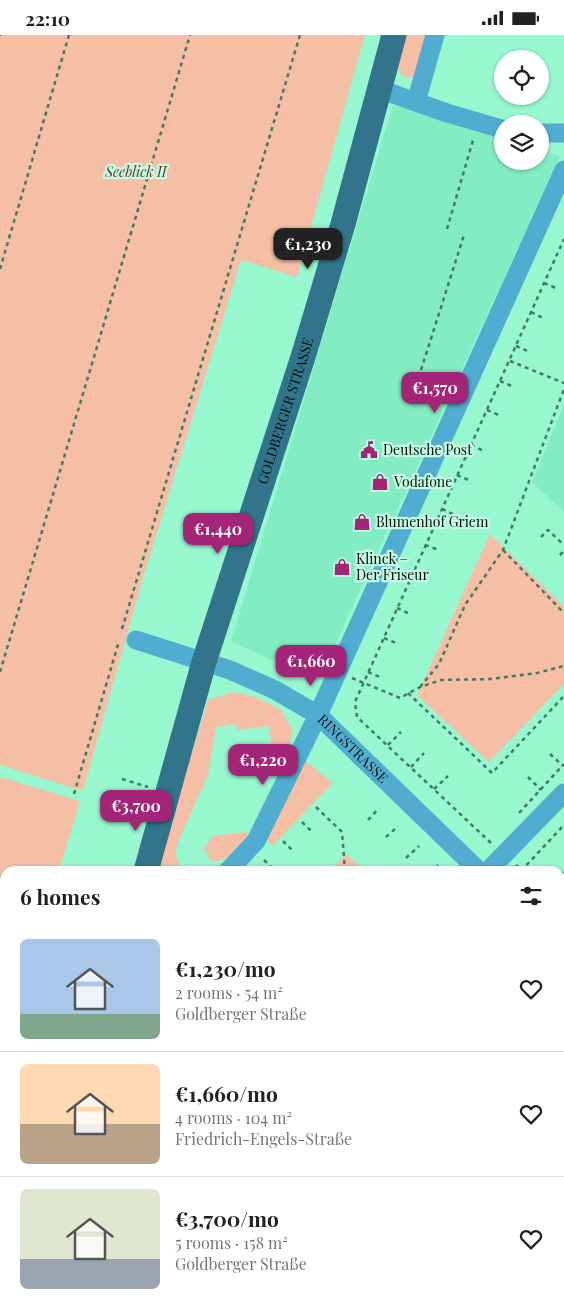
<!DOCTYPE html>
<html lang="en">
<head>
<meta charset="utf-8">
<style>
	:root { --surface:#fff; --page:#f6f6f6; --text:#202124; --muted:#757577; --line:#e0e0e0; --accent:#a32578 }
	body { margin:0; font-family:"Playfair Display",serif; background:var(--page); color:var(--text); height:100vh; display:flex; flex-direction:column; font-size:19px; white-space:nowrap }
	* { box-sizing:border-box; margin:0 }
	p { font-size:16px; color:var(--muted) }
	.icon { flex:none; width:28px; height:28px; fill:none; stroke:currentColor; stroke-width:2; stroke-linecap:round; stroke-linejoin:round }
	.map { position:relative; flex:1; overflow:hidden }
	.drawer { position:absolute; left:0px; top:831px; width:565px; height:446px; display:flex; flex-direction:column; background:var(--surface); border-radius:15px 15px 0 0; box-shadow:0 1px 4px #0004 }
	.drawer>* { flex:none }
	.controls { position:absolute; left:494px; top:15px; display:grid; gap:10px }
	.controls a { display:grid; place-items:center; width:55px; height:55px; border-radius:50%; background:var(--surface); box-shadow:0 1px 4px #0004; font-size:25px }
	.price { position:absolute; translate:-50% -42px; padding:0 11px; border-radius:10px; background:var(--accent); color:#fff; font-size:16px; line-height:32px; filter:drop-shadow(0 1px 2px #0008) }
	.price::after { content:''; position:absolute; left:50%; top:30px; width:15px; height:11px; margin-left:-8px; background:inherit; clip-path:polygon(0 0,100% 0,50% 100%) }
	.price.selected { background:#222; color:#fff }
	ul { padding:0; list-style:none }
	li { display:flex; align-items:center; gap:15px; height:125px; padding:0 20px }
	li+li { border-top:1px solid var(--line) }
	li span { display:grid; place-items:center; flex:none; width:140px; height:100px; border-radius:8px; color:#555 }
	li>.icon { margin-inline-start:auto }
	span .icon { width:60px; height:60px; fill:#fffc; stroke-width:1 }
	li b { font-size:21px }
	h2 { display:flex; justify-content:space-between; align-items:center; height:60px; padding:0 20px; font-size:21px }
	.status { display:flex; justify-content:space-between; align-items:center; height:35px; padding:0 25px; background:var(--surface); direction:ltr }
	.status svg { height:14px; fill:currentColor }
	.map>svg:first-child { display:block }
	.built { fill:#82edc2 }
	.green { fill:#f5bfa6 }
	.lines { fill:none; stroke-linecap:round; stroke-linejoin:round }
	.path { stroke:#457a64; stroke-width:2.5; stroke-dasharray:4 4; stroke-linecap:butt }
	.minor { stroke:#50add0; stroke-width:19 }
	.major { stroke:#32748c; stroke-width:25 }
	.labels { text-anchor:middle; stroke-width:4.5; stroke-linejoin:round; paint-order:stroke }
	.park-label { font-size:14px; font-style:italic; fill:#66361e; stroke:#c5fbe3 }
	.street-label { font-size:14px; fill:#001109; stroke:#c5fbe3 }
	.poi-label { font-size:14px; fill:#001109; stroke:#c5fbe3; text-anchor:start }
</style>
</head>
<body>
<div class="status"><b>22:10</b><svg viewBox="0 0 49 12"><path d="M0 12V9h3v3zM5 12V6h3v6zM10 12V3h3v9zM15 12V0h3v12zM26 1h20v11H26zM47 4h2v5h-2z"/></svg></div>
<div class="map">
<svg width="564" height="1277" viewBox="0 0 564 1277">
	<rect width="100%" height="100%" fill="#97f7cf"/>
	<g class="built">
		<path d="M 393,70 L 502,103 L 502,126 L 540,126 L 540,115 L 560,121 L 318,647 L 231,606 Z"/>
		<path d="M 564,370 L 564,477 L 532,447 Z"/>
	</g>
	<g class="green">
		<path d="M 0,0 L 365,0 L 297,242 L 241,225 L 141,550 L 83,756 L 0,730 Z"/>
		<path d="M 404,0 L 428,0 L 417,38 L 412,43 L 403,41 L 397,33 Z"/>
		<path d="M 490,499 L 564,572 L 564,649 L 489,727 L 417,660 Z"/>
		<path d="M 232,657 L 253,661 L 281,675 L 293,696 L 285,723 L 273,724 L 269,691 L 237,695 L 236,689 L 216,692 L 208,740 L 178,807 L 175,819 L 183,836 L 156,836 L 208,665 Z"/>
		<path d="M 304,725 L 333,748 L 272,811 L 267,805 Z"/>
		<path d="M 0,742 L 80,766 L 59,836 L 5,836 L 5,869 L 0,885 Z"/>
		<path d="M 244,797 L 249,799 C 240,813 229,828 211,826 L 204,813 L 213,801 Z"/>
		<path d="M 346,819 L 364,836 L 330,836 Z"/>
		<path d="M 560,1025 L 564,1029 L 564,1068 L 560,1064 Z"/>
		<path d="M 28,1272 L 530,1272 L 535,1277 L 26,1277 Z"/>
	</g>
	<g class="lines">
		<g class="path">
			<path d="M 0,1 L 0,0"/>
			<path d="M 447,194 L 474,102"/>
			<path d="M 0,234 L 69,0"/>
			<path d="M 544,248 L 558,254"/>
			<path d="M 531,277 L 545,284"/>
			<path d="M 516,311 L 530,317"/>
			<path d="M 510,326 L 564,348"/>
			<path d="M 421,335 L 464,200"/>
			<path d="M 500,346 L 514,352"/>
			<path d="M 487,375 L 501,381"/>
			<path d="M 471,410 L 484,416"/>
			<path d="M 457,440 L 471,446"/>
			<path d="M 442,474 L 455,480"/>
			<path d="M 541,502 L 548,495 L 564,510"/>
			<path d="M 425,510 L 439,515"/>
			<path d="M 503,515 L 564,578"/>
			<path d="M 560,520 L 564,516"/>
			<path d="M 414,538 L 426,544"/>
			<path d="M 397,573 L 410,579"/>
			<path d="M 122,594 L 300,0"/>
			<path d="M 384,603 L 396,608"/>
			<path d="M 0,637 L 190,0"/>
			<path d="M 368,637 L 380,642"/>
			<path d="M 352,643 L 400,663 L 420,652 L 441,645 L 491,644 L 537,638 L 564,631"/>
			<path d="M 420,652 L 439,629 L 465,570 L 503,515 L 564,354"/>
			<path d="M 408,658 L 492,738 L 564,661"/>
			<path d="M 388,710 L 401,697"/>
			<path d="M 550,719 L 563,731"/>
			<path d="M 411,732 L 424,718"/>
			<path d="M 528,742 L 541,755"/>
			<path d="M 122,744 L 148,752"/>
			<path d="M 434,754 L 448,741"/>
			<path d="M 74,759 L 119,606"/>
			<path d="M 316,772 L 342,797 L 345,836"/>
			<path d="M 519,778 L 564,729"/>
			<path d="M 368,785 L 379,773"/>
			<path d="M 302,787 L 311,796"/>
			<path d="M 386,802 L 398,791"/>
			<path d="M 283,806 L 292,815"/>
			<path d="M 491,808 L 357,682 L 355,667 L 564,204"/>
			<path d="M 406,823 L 419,811"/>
			<path d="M 264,825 L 273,834"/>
			<path d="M 516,830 L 522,836"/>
			<path d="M 431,836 L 438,830"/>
			<path d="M 521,836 L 564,790"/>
			<path d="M 560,840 L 564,836"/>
			<path d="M 560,872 L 564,876"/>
			<path d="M 560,950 L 561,949"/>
			<path d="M 560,1030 L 564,1026"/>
			<path d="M 560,1058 L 564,1061"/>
			<path d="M 560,1113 L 564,1108"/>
			<path d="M 2,1254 L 5,1247"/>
			<path d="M 186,1272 L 191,1277"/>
			<path d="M 420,1272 L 425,1277"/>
			<path d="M 322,1277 L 326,1272"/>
		</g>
		<g class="minor">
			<path d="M 379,54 L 447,78 L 502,94"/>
			<path d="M 416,67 L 435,0"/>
			<path d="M 540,98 L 564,98"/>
			<path id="s1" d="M 136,605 L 230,635 L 275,655 L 318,680 L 479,836"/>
			<path d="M 228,836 L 256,806 L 318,680 L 564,135"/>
			<path d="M 488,836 L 564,758"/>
			<path d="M 560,914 L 564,918"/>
			<path d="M 0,1186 L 5,1173"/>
			<path d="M 556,1272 L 560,1277"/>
		</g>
		<g class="major">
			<path id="s2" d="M 146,836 L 204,627 L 303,322 L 343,189 L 394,0"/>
			<path d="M 3,1277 L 6,1272"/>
		</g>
	</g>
	<defs>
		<g id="civic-bare" transform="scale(1.35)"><path d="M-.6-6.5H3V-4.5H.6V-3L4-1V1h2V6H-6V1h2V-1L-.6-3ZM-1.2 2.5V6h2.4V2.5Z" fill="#a32578" stroke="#c5fbe3" stroke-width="2.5" paint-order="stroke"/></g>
		<g id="shop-bare" transform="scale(1.35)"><path d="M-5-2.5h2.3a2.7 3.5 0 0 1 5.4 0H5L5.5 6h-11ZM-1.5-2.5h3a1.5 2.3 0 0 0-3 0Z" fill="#a32578" stroke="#c5fbe3" stroke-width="2.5" paint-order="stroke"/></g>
	</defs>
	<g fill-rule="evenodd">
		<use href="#civic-bare" x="369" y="415"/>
		<use href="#shop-bare" x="380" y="447"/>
		<use href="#shop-bare" x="362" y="487"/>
		<use href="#shop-bare" x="342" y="532"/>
	</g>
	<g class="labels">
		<g class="park-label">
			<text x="136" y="142">Seeblick II</text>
		</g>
		<g class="street-label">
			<text dy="5" stroke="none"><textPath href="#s2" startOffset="481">GOLDBERGER STRASSE</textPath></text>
			<text dy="5" stroke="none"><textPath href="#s1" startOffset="246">RINGSTRASSE</textPath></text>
		</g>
		<g class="poi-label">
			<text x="383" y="420">Deutsche Post</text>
			<text x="394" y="452">Vodafone</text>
			<text x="376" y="492">Blumenhof Griem</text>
			<text x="356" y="529">Klinck –<tspan x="356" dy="16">Der Friseur</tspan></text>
		</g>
	</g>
</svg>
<div class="controls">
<a><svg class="icon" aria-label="locate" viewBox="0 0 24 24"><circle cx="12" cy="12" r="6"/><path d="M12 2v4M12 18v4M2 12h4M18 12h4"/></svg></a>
<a><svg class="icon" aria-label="layers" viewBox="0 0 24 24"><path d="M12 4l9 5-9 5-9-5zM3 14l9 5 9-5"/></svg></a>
</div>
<b class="price selected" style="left:308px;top:235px">€1,230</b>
<b class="price" style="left:435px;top:379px">€1,570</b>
<b class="price" style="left:218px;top:520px">€1,440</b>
<b class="price" style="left:311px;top:652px">€1,660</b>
<b class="price" style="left:263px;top:751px">€1,220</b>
<b class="price" style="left:136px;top:797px">€3,700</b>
<section class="drawer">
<h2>6 homes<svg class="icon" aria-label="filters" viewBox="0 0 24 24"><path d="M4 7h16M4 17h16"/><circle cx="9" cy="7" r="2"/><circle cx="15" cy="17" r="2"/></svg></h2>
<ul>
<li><span style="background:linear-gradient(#a9c7e8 75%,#7fa58c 0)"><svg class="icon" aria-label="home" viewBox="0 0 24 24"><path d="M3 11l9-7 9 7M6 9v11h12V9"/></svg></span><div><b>€1,230/mo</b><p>2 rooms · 54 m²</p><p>Goldberger Straße</p></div><svg class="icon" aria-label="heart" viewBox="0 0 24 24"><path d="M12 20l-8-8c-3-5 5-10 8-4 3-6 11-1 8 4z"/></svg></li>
<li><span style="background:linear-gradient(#ffd9b3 60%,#b9a48a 0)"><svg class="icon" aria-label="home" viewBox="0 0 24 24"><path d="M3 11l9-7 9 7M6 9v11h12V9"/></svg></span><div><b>€1,660/mo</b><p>4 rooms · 104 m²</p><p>Friedrich-Engels-Straße</p></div><svg class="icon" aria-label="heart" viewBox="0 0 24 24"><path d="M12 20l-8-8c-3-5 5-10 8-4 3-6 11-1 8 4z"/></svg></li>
<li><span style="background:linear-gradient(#dfe7d0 70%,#9aa5b1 0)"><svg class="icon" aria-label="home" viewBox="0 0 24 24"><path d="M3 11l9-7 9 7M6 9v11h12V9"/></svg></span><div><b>€3,700/mo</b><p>5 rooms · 158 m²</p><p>Goldberger Straße</p></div><svg class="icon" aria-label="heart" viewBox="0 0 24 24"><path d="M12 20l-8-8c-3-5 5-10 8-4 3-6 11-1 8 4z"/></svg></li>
</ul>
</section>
</div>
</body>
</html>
